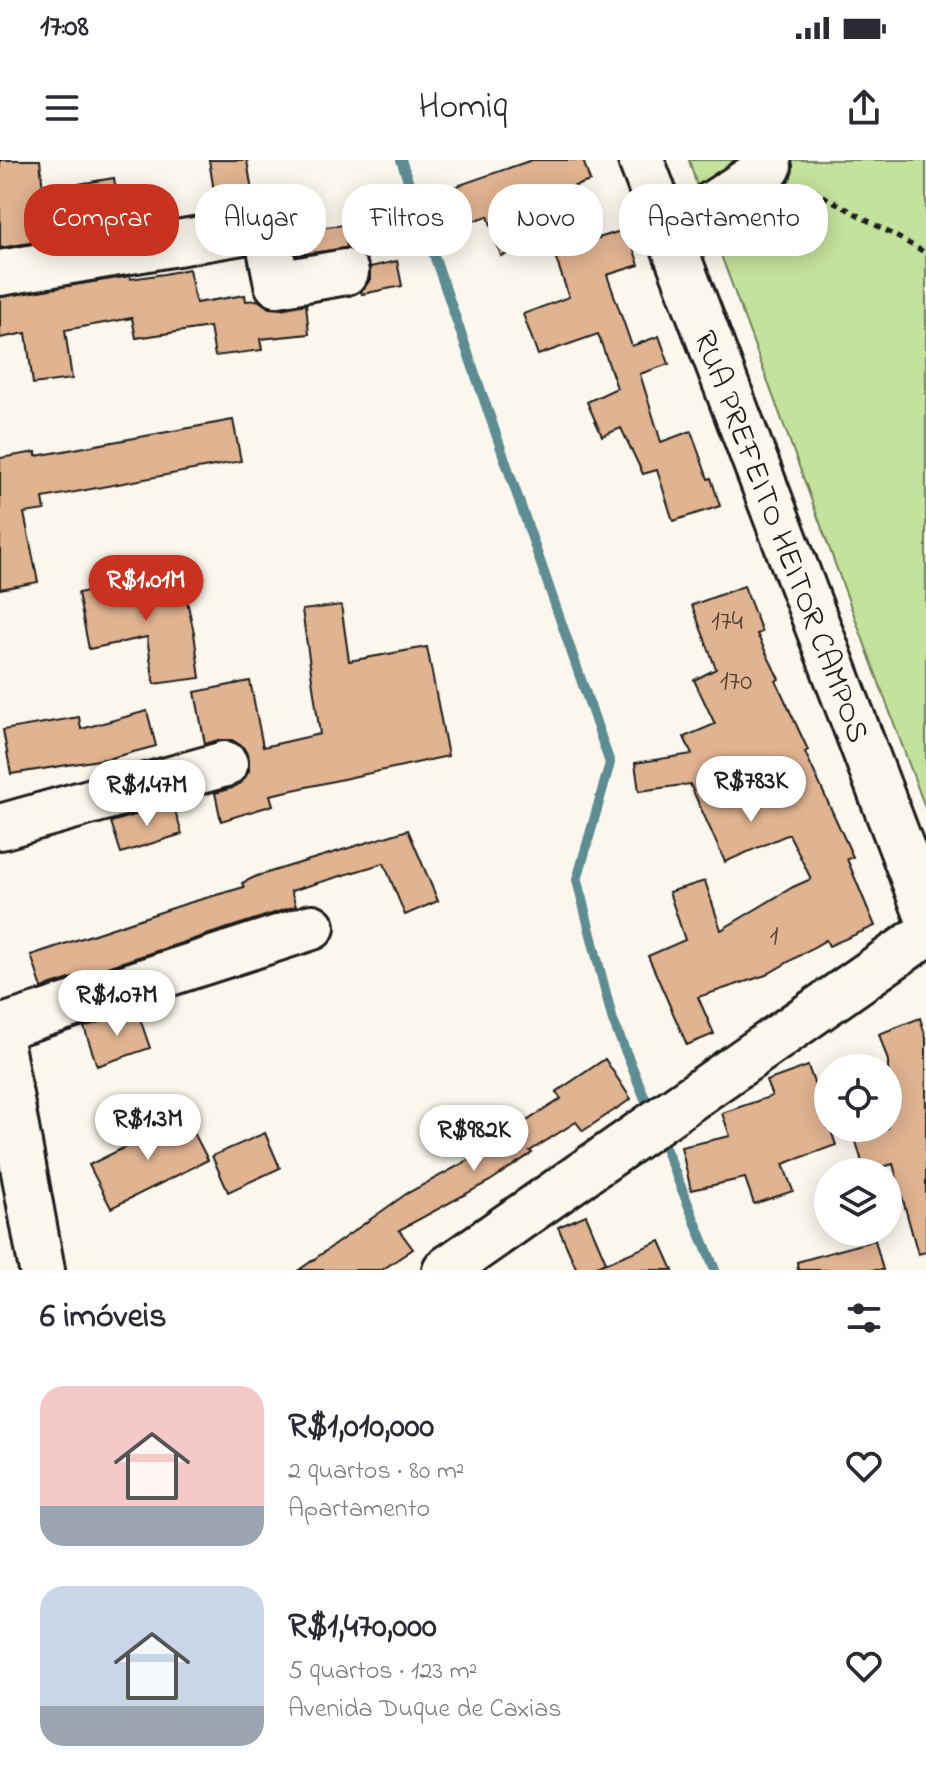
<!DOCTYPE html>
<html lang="pt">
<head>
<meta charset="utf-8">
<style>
	:root { --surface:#fff; --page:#f7f7f7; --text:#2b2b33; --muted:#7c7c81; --accent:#c8321e }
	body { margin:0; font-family:"Indie Flower",sans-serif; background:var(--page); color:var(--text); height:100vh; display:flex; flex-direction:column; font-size:30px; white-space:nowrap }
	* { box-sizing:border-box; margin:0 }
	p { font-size:26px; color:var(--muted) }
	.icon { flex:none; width:44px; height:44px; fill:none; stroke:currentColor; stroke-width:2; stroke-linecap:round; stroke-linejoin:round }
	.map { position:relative; height:1110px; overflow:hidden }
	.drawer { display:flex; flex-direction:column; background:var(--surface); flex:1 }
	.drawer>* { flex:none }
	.banner { position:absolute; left:24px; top:24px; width:878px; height:72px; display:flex; gap:16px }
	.controls { position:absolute; left:814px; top:894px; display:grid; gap:16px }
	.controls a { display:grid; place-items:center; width:88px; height:88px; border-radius:50%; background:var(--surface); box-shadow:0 4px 20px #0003; font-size:40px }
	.price { position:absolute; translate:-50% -68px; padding:0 18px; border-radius:28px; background:#fff; color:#222; font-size:26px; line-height:52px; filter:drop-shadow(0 2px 4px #0008) }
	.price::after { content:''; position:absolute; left:50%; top:48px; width:24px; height:18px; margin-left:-12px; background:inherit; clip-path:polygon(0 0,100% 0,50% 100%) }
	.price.on { background:var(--accent); color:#fff }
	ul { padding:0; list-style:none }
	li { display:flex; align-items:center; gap:24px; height:200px; padding:0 40px }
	li span { display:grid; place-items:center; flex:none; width:224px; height:160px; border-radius:24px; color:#555 }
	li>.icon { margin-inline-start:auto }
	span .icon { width:96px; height:96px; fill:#fffc; stroke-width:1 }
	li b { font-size:34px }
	h2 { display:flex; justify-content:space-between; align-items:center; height:96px; padding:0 40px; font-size:34px }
	.chip { padding:0 28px; border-radius:32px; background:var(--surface); box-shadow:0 4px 20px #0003; font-size:28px; line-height:72px }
	.chip.on { background:var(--accent); color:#fff }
	.status { display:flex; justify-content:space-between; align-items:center; height:56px; padding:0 40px; background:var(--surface); direction:ltr }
	.status svg { height:22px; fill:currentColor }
	header { display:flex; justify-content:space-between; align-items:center; height:104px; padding:0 40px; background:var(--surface); font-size:36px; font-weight:600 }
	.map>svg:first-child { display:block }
	.green { fill:#c3e29b; stroke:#707f5c; stroke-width:2 }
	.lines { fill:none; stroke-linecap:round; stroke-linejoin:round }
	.stream { stroke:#5d8d93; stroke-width:10 }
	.building { fill:#e0b391; stroke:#1c1c1c; stroke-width:2 }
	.minor-casing { stroke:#1c1c1c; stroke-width:50 }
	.path { stroke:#1c1c1c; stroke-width:5; stroke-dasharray:6 6; stroke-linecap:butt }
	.minor { stroke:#fbf7ec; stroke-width:44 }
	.labels { text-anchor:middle; stroke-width:6; stroke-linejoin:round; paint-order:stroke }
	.number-label { font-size:28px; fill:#4d4239 }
	.street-label { font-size:32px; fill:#1c1c1c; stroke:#fbf7ec }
</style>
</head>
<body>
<div class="status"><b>17:08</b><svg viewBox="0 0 49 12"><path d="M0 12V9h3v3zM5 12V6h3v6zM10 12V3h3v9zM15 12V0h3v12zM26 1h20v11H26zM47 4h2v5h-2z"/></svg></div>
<header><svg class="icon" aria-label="menu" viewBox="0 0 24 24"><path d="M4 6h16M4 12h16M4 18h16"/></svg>Homiq<svg class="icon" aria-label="share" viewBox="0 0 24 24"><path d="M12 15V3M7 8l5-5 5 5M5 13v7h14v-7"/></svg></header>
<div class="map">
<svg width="926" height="1110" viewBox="0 0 926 1110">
	<rect width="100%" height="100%" fill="#fbf7ec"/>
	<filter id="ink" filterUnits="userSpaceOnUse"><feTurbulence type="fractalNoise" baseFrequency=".0125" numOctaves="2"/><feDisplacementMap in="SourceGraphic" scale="16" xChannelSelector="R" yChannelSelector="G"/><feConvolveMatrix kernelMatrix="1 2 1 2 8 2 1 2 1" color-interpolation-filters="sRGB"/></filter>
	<g filter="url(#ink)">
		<path class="green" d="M 689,0 L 926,0 L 926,650 L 704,49 Z"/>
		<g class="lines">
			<g class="stream">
				<path d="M 401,0 L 610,603 L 577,720 L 613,861 L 651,953"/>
				<path d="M 658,971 L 715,1110"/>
			</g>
		</g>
		<g class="building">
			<path d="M 0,0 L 40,0 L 43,30 L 114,18 L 122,67 L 0,88 Z"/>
			<path d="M 209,0 L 247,0 L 254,44 L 217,50 Z"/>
			<path d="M 532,0 L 583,0 L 590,21 L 572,27 L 589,81 L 627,69 L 639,105 L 607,115 L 632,186 L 659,176 L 669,204 L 640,214 L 661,282 L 691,271 L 708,319 L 711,318 L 720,346 L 673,361 L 657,310 L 643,314 L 621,268 L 602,276 L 587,242 L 617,228 L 598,174 L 538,195 L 523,154 L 569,137 L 550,81 L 501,96 L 488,56 L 464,64 L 451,28 Z"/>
			<path d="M 344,65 L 347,88 L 297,95 L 294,70 Z"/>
			<path d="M 397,101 L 402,126 L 362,134 L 361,132 L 370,120 L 370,107 Z"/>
			<path d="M 189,109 L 196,143 L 245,135 L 246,141 L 258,140 L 269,148 L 281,149 L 306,144 L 309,174 L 260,179 L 262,190 L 215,196 L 210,167 L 136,178 L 132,158 L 65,170 L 72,219 L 33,224 L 26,173 L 0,178 L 0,137 L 130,116 L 131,119 L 164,114 Z"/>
			<path d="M 233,260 L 241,301 L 43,338 L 45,350 L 24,353 L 38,422 L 0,429 L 0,298 L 36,292 L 36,296 Z"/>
			<path d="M 181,413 L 194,473 L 200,518 L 154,524 L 147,477 L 89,489 L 78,433 Z"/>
			<path d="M 744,426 L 762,472 L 757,474 L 779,519 L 776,521 L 808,590 L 805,592 L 853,697 L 847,699 L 875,766 L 829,786 L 826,780 L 766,815 L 698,837 L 714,874 L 687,885 L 648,796 L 685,780 L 669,732 L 705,721 L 721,770 L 793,727 L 811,719 L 789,674 L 725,702 L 690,624 L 639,631 L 635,603 L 692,594 L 684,577 L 715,564 L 694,520 L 716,509 L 692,445 Z"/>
			<path d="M 341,445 L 349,501 L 427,487 L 448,596 L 270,635 L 273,645 L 221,661 L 215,633 L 232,628 L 242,622 L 249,611 L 249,598 L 243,587 L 232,580 L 218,580 L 205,584 L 195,532 L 250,521 L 263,587 L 320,574 L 302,450 Z"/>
			<path d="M 147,551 L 156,586 L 111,598 L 11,614 L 3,570 L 79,557 L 81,569 Z"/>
			<path d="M 173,644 L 182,674 L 121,693 L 111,662 Z"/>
			<path d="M 408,670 L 438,741 L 405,755 L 384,703 L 291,731 L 296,746 L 42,828 L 31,795 L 185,744 L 244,727 L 242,723 L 257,716 Z"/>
			<path d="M 137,850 L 150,888 L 97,906 L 84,867 Z"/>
			<path d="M 920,858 L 926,878 L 926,1092 L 918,1094 L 893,1004 L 865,1012 L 852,968 L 888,968 L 888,901 L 879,874 Z"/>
			<path d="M 605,899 L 631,939 L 583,971 L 576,962 L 530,991 L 532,993 L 490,1021 L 399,1070 L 413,1089 L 382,1110 L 299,1110 L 406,1034 L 480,994 L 523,965 L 522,964 L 561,939 L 556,932 Z"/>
			<path d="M 808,906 L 828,962 L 828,968 L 830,968 L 836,985 L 783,1004 L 793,1031 L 754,1044 L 745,1018 L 691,1030 L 681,987 L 730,976 L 722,953 L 772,936 L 766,921 Z"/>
			<path d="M 186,957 L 208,1000 L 111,1048 L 89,1005 Z"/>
			<path d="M 265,973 L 280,1008 L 228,1032 L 212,996 Z"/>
			<path d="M 586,1055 L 606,1102 L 587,1110 L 577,1110 L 558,1067 Z"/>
			<path d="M 875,1080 L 883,1110 L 798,1110 L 797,1102 Z"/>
			<path d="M 660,1081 L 673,1110 L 592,1110 L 591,1109 Z"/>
		</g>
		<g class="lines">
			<g class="minor-casing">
				<g id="minor">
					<path d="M 641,0 L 926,752"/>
					<path d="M 668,73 L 769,7 L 765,0"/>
					<path d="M 0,113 L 266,68 L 277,124 L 346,112"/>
					<path d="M 0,667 L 225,604"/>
					<path d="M 0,868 L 312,767"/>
					<path d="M 0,880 L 42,1110"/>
					<path d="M 445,1110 L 926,774"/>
				</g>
			</g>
			<path class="path" d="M 802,24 L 926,93"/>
			<use href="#minor" class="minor"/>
		</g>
	</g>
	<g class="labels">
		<g class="number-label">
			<text x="727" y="469">174</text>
			<text x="736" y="529">170</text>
			<text x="774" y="784">1</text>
		</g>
		<g class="street-label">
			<text transform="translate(783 376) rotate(69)" y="11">RUA PREFEITO HEITOR CAMPOS</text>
		</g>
	</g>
</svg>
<div class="controls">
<a><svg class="icon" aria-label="locate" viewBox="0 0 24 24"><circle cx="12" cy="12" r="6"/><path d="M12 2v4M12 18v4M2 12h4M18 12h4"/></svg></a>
<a><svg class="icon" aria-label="layers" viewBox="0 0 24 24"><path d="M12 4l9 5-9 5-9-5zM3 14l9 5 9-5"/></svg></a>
</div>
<b class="price on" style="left:146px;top:463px">R$1.01M</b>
<b class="price" style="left:751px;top:664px">R$783K</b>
<b class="price" style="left:147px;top:668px">R$1.47M</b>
<b class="price" style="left:117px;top:878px">R$1.07M</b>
<b class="price" style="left:148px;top:1002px">R$1.3M</b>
<b class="price" style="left:474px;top:1013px">R$982K</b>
<div class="banner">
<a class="chip on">Comprar</a>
<a class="chip">Alugar</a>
<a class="chip">Filtros</a>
<a class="chip">Novo</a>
<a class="chip">Apartamento</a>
</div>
</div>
<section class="drawer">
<h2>6 imóveis<svg class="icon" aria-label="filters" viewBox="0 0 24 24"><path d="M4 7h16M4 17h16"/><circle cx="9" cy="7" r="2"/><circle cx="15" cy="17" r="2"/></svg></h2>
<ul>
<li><span style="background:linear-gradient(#f6c9c9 75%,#9aa5b1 0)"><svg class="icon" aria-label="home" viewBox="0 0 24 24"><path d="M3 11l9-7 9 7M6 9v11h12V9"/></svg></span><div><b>R$1,010,000</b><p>2 quartos · 80 m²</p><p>Apartamento</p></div><svg class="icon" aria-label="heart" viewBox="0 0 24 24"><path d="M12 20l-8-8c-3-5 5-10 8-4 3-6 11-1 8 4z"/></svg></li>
<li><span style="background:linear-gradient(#c9d6e8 75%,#9aa5b1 0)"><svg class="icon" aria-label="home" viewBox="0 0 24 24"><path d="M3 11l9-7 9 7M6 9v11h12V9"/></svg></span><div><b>R$1,470,000</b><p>5 quartos · 123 m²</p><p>Avenida Duque de Caxias</p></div><svg class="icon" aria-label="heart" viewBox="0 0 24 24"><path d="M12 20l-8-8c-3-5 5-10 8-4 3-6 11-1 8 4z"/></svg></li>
</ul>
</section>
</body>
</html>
